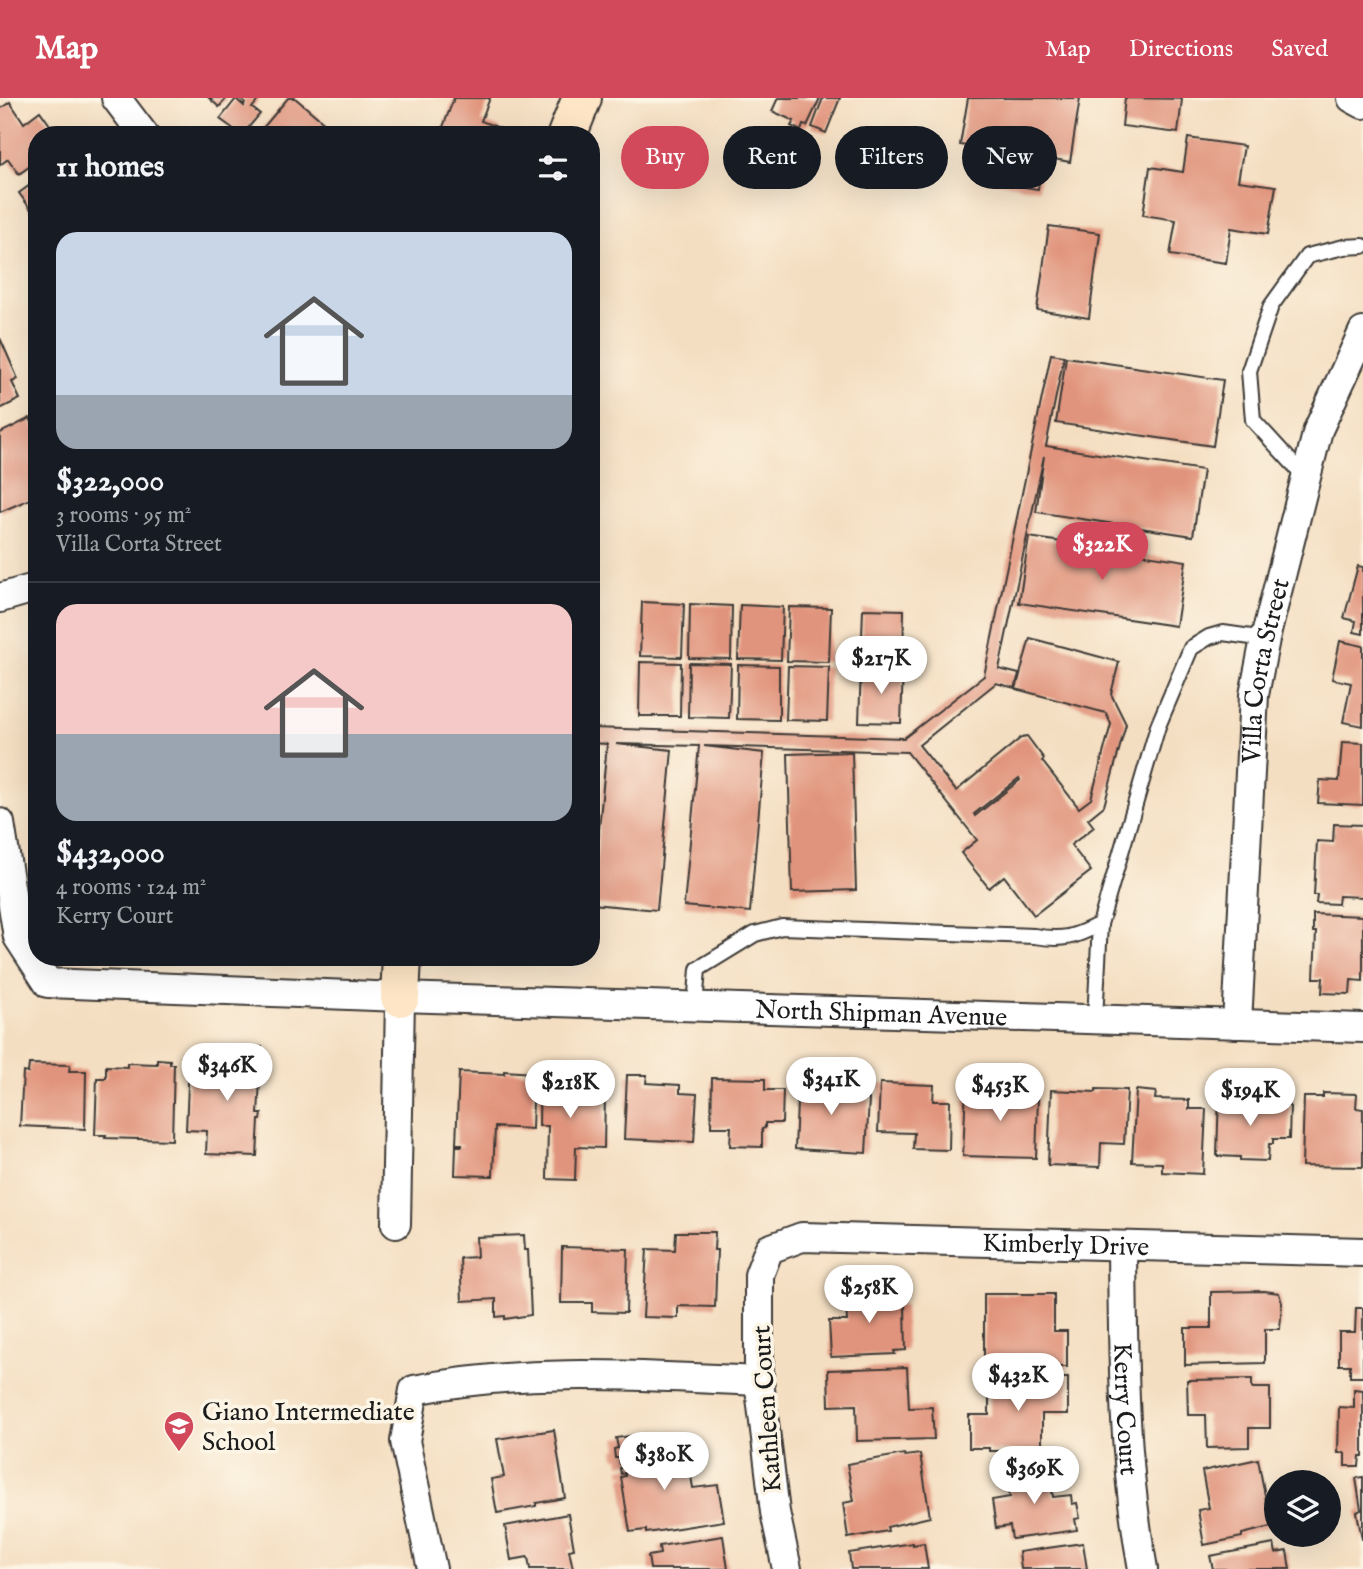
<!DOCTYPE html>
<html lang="en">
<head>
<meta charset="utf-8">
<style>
	:root { --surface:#171b24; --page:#242831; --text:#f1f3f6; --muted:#9ea1a6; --line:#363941; --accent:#d1495b }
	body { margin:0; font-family:"IM FELL English",serif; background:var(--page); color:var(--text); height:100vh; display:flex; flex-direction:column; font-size:26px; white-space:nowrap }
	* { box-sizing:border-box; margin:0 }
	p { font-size:23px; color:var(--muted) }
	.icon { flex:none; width:38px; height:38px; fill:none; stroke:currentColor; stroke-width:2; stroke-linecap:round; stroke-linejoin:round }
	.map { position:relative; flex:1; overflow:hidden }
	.sheet { position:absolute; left:28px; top:28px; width:572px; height:840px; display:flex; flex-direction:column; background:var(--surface); border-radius:28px; box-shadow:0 7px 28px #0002 }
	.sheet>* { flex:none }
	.banner { position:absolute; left:621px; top:28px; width:635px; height:63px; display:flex; gap:14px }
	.controls { position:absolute; left:1264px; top:1372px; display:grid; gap:14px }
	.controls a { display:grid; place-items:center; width:77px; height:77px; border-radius:50%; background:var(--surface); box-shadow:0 7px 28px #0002; font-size:35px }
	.price { position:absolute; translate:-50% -60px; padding:0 16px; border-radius:24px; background:#fff; color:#222; font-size:23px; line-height:46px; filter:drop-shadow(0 2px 4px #0008) }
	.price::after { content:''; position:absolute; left:50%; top:42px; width:21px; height:16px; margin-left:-10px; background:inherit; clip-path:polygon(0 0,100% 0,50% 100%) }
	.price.active { background:var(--accent); color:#fff }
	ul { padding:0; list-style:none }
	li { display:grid; align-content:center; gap:14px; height:371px; padding:0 28px }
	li+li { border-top:2px solid var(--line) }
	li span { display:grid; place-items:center; height:217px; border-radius:21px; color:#555 }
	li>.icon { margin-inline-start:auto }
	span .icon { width:126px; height:126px; fill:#fffc; stroke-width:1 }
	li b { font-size:30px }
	h2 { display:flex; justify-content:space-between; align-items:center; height:84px; padding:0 28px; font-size:30px }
	.chip { padding:0 24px; border-radius:32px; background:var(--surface); box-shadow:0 7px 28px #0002; font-size:24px; line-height:63px }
	.chip.active { background:var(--accent); color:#fff }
	header { display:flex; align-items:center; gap:42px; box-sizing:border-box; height:98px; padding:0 35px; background:var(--accent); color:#fff }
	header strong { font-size:33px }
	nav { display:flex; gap:38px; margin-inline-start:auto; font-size:24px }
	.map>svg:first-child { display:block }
	.building { fill:#e1947d; fill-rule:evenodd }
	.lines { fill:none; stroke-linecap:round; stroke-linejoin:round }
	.lane-casing { stroke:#3c3935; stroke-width:18 }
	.street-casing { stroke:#3c3935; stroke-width:32 }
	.secondary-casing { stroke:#3c3935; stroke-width:42 }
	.lane { stroke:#fff; stroke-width:14 }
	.street { stroke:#fff; stroke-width:28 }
	.secondary { stroke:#fde5c5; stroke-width:38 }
	.labels { text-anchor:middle; stroke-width:7; stroke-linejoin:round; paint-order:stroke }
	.street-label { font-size:26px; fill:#1c1c1c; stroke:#fcf5e5 }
	.poi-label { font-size:26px; fill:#1c1c1c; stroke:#fcf5e5; text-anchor:start }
</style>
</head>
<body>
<header>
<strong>Map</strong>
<nav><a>Map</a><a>Directions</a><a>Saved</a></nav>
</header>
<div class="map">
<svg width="1363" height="1471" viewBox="0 0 1363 1471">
	<rect width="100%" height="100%" fill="#fcf5e5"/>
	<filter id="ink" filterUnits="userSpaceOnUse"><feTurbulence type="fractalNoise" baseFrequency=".0143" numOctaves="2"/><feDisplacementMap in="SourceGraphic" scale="14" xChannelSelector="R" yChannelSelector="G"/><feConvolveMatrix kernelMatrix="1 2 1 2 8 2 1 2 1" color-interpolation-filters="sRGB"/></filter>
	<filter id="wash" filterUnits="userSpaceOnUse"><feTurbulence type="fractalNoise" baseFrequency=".00686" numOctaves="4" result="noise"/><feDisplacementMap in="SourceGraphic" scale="28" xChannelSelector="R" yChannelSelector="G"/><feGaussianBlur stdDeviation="1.57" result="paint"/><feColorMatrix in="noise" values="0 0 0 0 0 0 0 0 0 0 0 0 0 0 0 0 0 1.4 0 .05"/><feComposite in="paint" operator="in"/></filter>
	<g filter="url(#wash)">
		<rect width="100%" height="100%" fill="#f4dec1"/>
		<g id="blocks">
			<g class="building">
				<path d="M 209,0 L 227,0 L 219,9 Z"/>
				<path d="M 239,0 L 260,0 L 252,10 L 260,16 L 242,37 L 220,21 L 236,1 L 244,8 L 245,5 Z"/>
				<path d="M 288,0 L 295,0 L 334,33 L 331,37 L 257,37 Z"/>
				<path d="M 454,0 L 490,0 L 481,23 L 500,30 L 497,37 L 440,37 Z"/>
				<path d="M 778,0 L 820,0 L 807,28 L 803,27 L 801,33 L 791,28 L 794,23 L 772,13 Z"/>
				<path d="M 823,0 L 840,0 L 826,35 L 812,29 Z"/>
				<path d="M 968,0 L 1080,0 L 1070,64 L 1043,59 L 1038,91 L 981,82 L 986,51 L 960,47 Z"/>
				<path d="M 1125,0 L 1182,1 L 1178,35 L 1122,28 Z"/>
				<path d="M 10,4 L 24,25 L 40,13 L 57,37 L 37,37 L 37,63 L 19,76 L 8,61 L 0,67 L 0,11 Z"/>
				<path d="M 1188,40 L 1244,48 L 1238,83 L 1276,88 L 1268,136 L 1231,130 L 1226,165 L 1170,157 L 1176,122 L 1143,117 L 1150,69 L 1183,74 Z"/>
				<path d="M 37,82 L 37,120 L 19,95 Z"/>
				<path d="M 1049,128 L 1100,135 L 1089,220 L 1037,212 Z"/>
				<path d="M 0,240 L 18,281 L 12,284 L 20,301 L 0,311 Z"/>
				<path d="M 1051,256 L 1064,258 L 1046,348 L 1203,372 L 1193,438 L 1036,414 L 1044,358 L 999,571 L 1019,576 L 1015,590 L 996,585 L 919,647 L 956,693 L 1022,639 L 1027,638 L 1044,661 L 1042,663 L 1079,710 L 1091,701 L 1111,626 L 1106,615 L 1016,591 L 1030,540 L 1119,564 L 1111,596 L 1126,626 L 1104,708 L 1088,721 L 1094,729 L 1071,747 L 1091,773 L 1034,817 L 1004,778 L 989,790 L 961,755 L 977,742 L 907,654 L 704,648 L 764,655 L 750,814 L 684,808 L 699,648 L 616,646 L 672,652 L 657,812 L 592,806 L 607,646 L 592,645 L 592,630 L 904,640 L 984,578 ZM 1019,680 L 1020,682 L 975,718 L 974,716 Z"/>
				<path d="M 1066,259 L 1223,282 L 1213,348 L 1056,325 Z"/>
				<path d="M 30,320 L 37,334 L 37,398 L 0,414 L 0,335 Z"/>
				<path d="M 1029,439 L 1186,463 L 1176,528 L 1019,505 Z"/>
				<path d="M 1358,468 L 1363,469 L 1363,536 L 1354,534 L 1356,523 L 1344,520 Z"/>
				<path d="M 642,504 L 684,506 L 682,559 L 640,558 Z"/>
				<path d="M 690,506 L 732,508 L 731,561 L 689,560 Z"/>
				<path d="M 740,507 L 783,509 L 781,562 L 738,561 Z"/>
				<path d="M 789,509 L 831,510 L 829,564 L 787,563 Z"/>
				<path d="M 863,511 L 904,512 L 903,567 L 861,565 Z"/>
				<path d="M 1340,543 L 1363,548 L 1363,628 L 1343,624 L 1351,585 L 1332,581 Z"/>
				<path d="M 640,564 L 681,565 L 680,618 L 639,618 Z"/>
				<path d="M 689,565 L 731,566 L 729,620 L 688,619 Z"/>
				<path d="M 738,567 L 779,568 L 779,622 L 737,621 Z"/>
				<path d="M 788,568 L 829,569 L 827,623 L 786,622 Z"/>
				<path d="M 861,570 L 903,571 L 901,625 L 859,624 Z"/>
				<path d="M 1342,644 L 1363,645 L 1363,707 L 1318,705 L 1320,682 L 1339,683 Z"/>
				<path d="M 852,654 L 856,792 L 792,794 L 788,656 Z"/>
				<path d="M 1334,726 L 1363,727 L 1363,799 L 1339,798 L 1338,806 L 1316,805 L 1317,797 L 1314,797 L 1317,743 L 1333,744 Z"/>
				<path d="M 1313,816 L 1363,818 L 1363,883 L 1351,882 L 1350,896 L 1322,895 L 1323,880 L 1314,880 L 1316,834 L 1313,834 Z"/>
				<path d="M 236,948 L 262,949 L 258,1016 L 262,1016 L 261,1022 L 259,1022 L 257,1058 L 206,1056 L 207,1033 L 186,1032 L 189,964 L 236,963 Z"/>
				<path d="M 157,961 L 170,962 L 170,966 L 174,966 L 172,1042 L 105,1040 L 106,1037 L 95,1037 L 97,980 L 106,980 L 106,968 L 127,969 L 127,965 L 157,966 Z"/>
				<path d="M 29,966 L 70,967 L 69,973 L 86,973 L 85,1031 L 20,1028 L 23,974 L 28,975 Z"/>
				<path d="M 504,973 L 534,975 L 532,1031 L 495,1029 L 493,1078 L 455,1077 L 456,1048 L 462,1048 L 462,1046 L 456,1046 L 459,974 L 504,976 Z"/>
				<path d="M 540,974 L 588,975 L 587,995 L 605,995 L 604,1050 L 576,1049 L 575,1082 L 547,1081 L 548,1028 L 539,1028 Z"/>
				<path d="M 627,977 L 647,977 L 646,985 L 680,987 L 680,995 L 697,996 L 694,1044 L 624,1041 Z"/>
				<path d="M 712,980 L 765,981 L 765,992 L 783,992 L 782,1025 L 765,1025 L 765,1030 L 762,1031 L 762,1049 L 730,1048 L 731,1029 L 711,1029 Z"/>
				<path d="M 798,981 L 852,984 L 851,1000 L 869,1001 L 866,1055 L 795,1051 Z"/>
				<path d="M 880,985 L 934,987 L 933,1003 L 950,1003 L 949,1052 L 913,1051 L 914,1035 L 878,1034 Z"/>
				<path d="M 966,988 L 1018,989 L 1018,1000 L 1038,1000 L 1036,1060 L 963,1058 Z"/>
				<path d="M 1096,991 L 1127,992 L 1124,1046 L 1101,1045 L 1100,1069 L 1048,1067 L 1051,992 L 1096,994 Z"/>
				<path d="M 1136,992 L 1156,994 L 1155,1001 L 1189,1002 L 1189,1011 L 1206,1011 L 1203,1076 L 1162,1074 L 1162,1065 L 1132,1064 Z"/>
				<path d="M 1323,995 L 1357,996 L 1356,1010 L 1363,1011 L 1363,1069 L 1302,1068 L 1304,999 L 1323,999 Z"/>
				<path d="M 1219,996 L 1241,996 L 1240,1004 L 1290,1008 L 1289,1041 L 1273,1041 L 1273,1046 L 1269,1046 L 1268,1063 L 1240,1062 L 1240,1059 L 1217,1058 Z"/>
				<path d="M 676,1134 L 715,1134 L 714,1152 L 717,1152 L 715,1209 L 678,1208 L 678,1220 L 643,1219 L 647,1151 L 675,1152 Z"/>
				<path d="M 524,1137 L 525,1152 L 528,1152 L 531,1217 L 505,1221 L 505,1218 L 496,1219 L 496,1201 L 462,1203 L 460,1160 L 477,1159 L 476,1139 Z"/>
				<path d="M 562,1149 L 628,1151 L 626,1215 L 592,1214 L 592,1205 L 561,1205 Z"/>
				<path d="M 888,1188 L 889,1207 L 905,1207 L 906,1252 L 894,1253 L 895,1256 L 831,1259 L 829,1223 L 847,1223 L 845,1189 Z"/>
				<path d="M 1264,1193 L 1279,1195 L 1282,1205 L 1280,1231 L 1265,1231 L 1265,1265 L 1185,1267 L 1185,1230 L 1211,1230 L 1211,1194 Z"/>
				<path d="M 984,1196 L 1054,1196 L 1054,1233 L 1067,1233 L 1067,1269 L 1028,1269 L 1028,1265 L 984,1265 Z"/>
				<path d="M 1356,1210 L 1363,1210 L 1363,1279 L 1350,1279 L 1350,1267 L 1339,1267 L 1339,1234 L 1355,1234 Z"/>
				<path d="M 907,1269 L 909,1310 L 932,1309 L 934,1341 L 857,1343 L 856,1307 L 829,1308 L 828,1272 Z"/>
				<path d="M 989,1280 L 1068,1280 L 1068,1316 L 1042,1316 L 1042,1353 L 989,1353 L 989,1350 L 969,1350 L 969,1317 L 989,1317 Z"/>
				<path d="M 1252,1281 L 1252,1290 L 1270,1290 L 1270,1330 L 1249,1330 L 1249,1349 L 1207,1350 L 1206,1317 L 1188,1317 L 1187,1282 Z"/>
				<path d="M 1354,1291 L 1363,1292 L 1363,1358 L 1360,1358 L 1359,1368 L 1345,1368 L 1345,1355 L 1338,1355 L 1339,1309 L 1354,1310 Z"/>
				<path d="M 554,1332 L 565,1400 L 536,1405 L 536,1408 L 497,1415 L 491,1381 L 504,1379 L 497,1341 Z"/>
				<path d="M 637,1337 L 641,1363 L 687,1355 L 693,1390 L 718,1387 L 724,1423 L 646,1435 L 646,1432 L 630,1434 L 621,1379 L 625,1378 L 625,1375 L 621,1376 L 620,1370 L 636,1367 L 636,1363 L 620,1366 L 619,1360 L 615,1360 L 614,1351 L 618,1350 L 616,1340 Z"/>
				<path d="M 904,1356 L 905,1358 L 920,1356 L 930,1419 L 887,1429 L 888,1433 L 848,1440 L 843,1405 L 854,1403 L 847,1366 Z"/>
				<path d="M 1258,1361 L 1271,1429 L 1242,1436 L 1242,1439 L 1204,1447 L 1198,1412 L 1209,1410 L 1202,1373 Z"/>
				<path d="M 1048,1367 L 1053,1399 L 1071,1397 L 1072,1406 L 1077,1405 L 1080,1420 L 1075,1421 L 1077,1432 L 1012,1441 L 1010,1428 L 996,1430 L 992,1402 L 1010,1399 L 1006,1373 Z"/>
				<path d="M 1363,1379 L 1363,1441 L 1362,1441 L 1357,1414 L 1361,1412 L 1356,1380 Z"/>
				<path d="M 568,1416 L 574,1451 L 569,1452 L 573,1471 L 530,1471 L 528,1459 L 511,1462 L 505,1428 Z"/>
				<path d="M 723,1438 L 728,1471 L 650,1471 L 648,1458 L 660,1456 L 659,1448 Z"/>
				<path d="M 913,1445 L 913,1447 L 924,1445 L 928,1471 L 851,1471 L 849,1455 Z"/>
				<path d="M 1083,1445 L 1087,1471 L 1021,1471 L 1019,1454 Z"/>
				<path d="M 1274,1446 L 1276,1455 L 1287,1453 L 1290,1471 L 1213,1471 L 1210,1458 Z"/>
			</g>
		</g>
	</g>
	<g filter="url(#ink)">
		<use href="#blocks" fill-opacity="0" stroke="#3c3935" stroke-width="2"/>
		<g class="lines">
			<g class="lane-casing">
				<g id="lane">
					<path d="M 1306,380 L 1253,322 L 1249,273 L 1271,208 L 1307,158 L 1344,149 L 1363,148"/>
					<path d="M 695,908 L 698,871 L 755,836 L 782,829 L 1034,838 C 1063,843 1075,839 1100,826 L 1158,628 L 1191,550 L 1209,539 L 1223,535 L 1265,541"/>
					<path d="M 1095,921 L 1100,826"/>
				</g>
			</g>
			<g class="street-casing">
				<g id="street">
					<path d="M 116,0 L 144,37"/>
					<path d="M 1352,0 L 1363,6"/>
					<path d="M 0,500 L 31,491"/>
					<path id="s1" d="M 0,725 L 18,839 L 48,885 L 400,899 L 1363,930"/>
					<path id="s2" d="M 1237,926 L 1254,597 L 1265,541 L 1318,332 L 1363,234"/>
					<path d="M 396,1126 L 400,899"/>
					<path id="s3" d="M 1122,1148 C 1123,1257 1123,1364 1143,1471"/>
					<path d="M 432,1471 L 405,1343 L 414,1292 C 528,1269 644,1278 759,1283"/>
					<path id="s4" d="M 787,1471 L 775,1414 L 759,1283 L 759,1177 L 769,1151 L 802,1139 L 1363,1154"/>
				</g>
			</g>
			<g class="secondary-casing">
				<g id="secondary">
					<path d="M 567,37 L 582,0"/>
					<path d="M 400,899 L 402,859"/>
				</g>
			</g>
			<use href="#lane" class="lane"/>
			<use href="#street" class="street"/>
			<use href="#secondary" class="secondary"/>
		</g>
	</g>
	<defs>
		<g id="school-pin" transform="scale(1.575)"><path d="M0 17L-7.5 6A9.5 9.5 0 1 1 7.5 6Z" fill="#d1495b" stroke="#fcf5e5"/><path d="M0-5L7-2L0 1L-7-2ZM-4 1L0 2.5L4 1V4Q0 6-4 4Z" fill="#fff"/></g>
	</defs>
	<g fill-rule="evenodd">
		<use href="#school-pin" x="179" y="1328"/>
	</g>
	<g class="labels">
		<g class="street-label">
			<text dy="9" stroke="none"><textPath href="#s2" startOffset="355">Villa Corta Street</textPath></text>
			<text dy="9" stroke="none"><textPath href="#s1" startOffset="1004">North Shipman Avenue</textPath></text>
			<text dy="9" stroke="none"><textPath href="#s4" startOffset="623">Kimberly Drive</textPath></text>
			<text dy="9" stroke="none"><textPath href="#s3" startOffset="163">Kerry Court</textPath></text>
			<text transform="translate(766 1311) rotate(-94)" y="9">Kathleen Court</text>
		</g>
		<g class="poi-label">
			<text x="202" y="1322">Giano Intermediate<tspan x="202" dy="30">School</tspan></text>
		</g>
	</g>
</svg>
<div class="controls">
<a><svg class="icon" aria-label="layers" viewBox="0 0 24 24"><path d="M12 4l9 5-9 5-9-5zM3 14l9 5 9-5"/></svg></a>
</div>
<b class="price active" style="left:1102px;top:484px">$322K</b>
<b class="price" style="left:881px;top:598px">$217K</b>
<b class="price" style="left:227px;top:1005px">$346K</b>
<b class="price" style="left:831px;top:1019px">$341K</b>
<b class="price" style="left:570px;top:1022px">$218K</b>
<b class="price" style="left:1000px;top:1025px">$453K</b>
<b class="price" style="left:1250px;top:1030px">$194K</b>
<b class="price" style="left:869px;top:1227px">$258K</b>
<b class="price" style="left:1018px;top:1315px">$432K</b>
<b class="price" style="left:664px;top:1394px">$380K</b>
<b class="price" style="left:1034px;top:1408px">$369K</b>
<div class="banner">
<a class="chip active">Buy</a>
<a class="chip">Rent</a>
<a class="chip">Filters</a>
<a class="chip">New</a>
</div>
<section class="sheet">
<h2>11 homes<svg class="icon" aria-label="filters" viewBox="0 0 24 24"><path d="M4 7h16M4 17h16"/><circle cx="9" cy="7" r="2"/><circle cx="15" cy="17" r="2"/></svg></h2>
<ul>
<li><span style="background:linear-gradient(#c9d6e8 75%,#9aa5b1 0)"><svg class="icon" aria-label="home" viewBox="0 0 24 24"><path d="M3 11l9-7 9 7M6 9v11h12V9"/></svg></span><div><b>$322,000</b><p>3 rooms · 95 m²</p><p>Villa Corta Street</p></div></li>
<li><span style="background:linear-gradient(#f6c9c9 60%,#9aa5b1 0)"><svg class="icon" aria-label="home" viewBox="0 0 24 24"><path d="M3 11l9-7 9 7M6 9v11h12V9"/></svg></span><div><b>$432,000</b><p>4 rooms · 124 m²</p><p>Kerry Court</p></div></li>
</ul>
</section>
</div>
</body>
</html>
